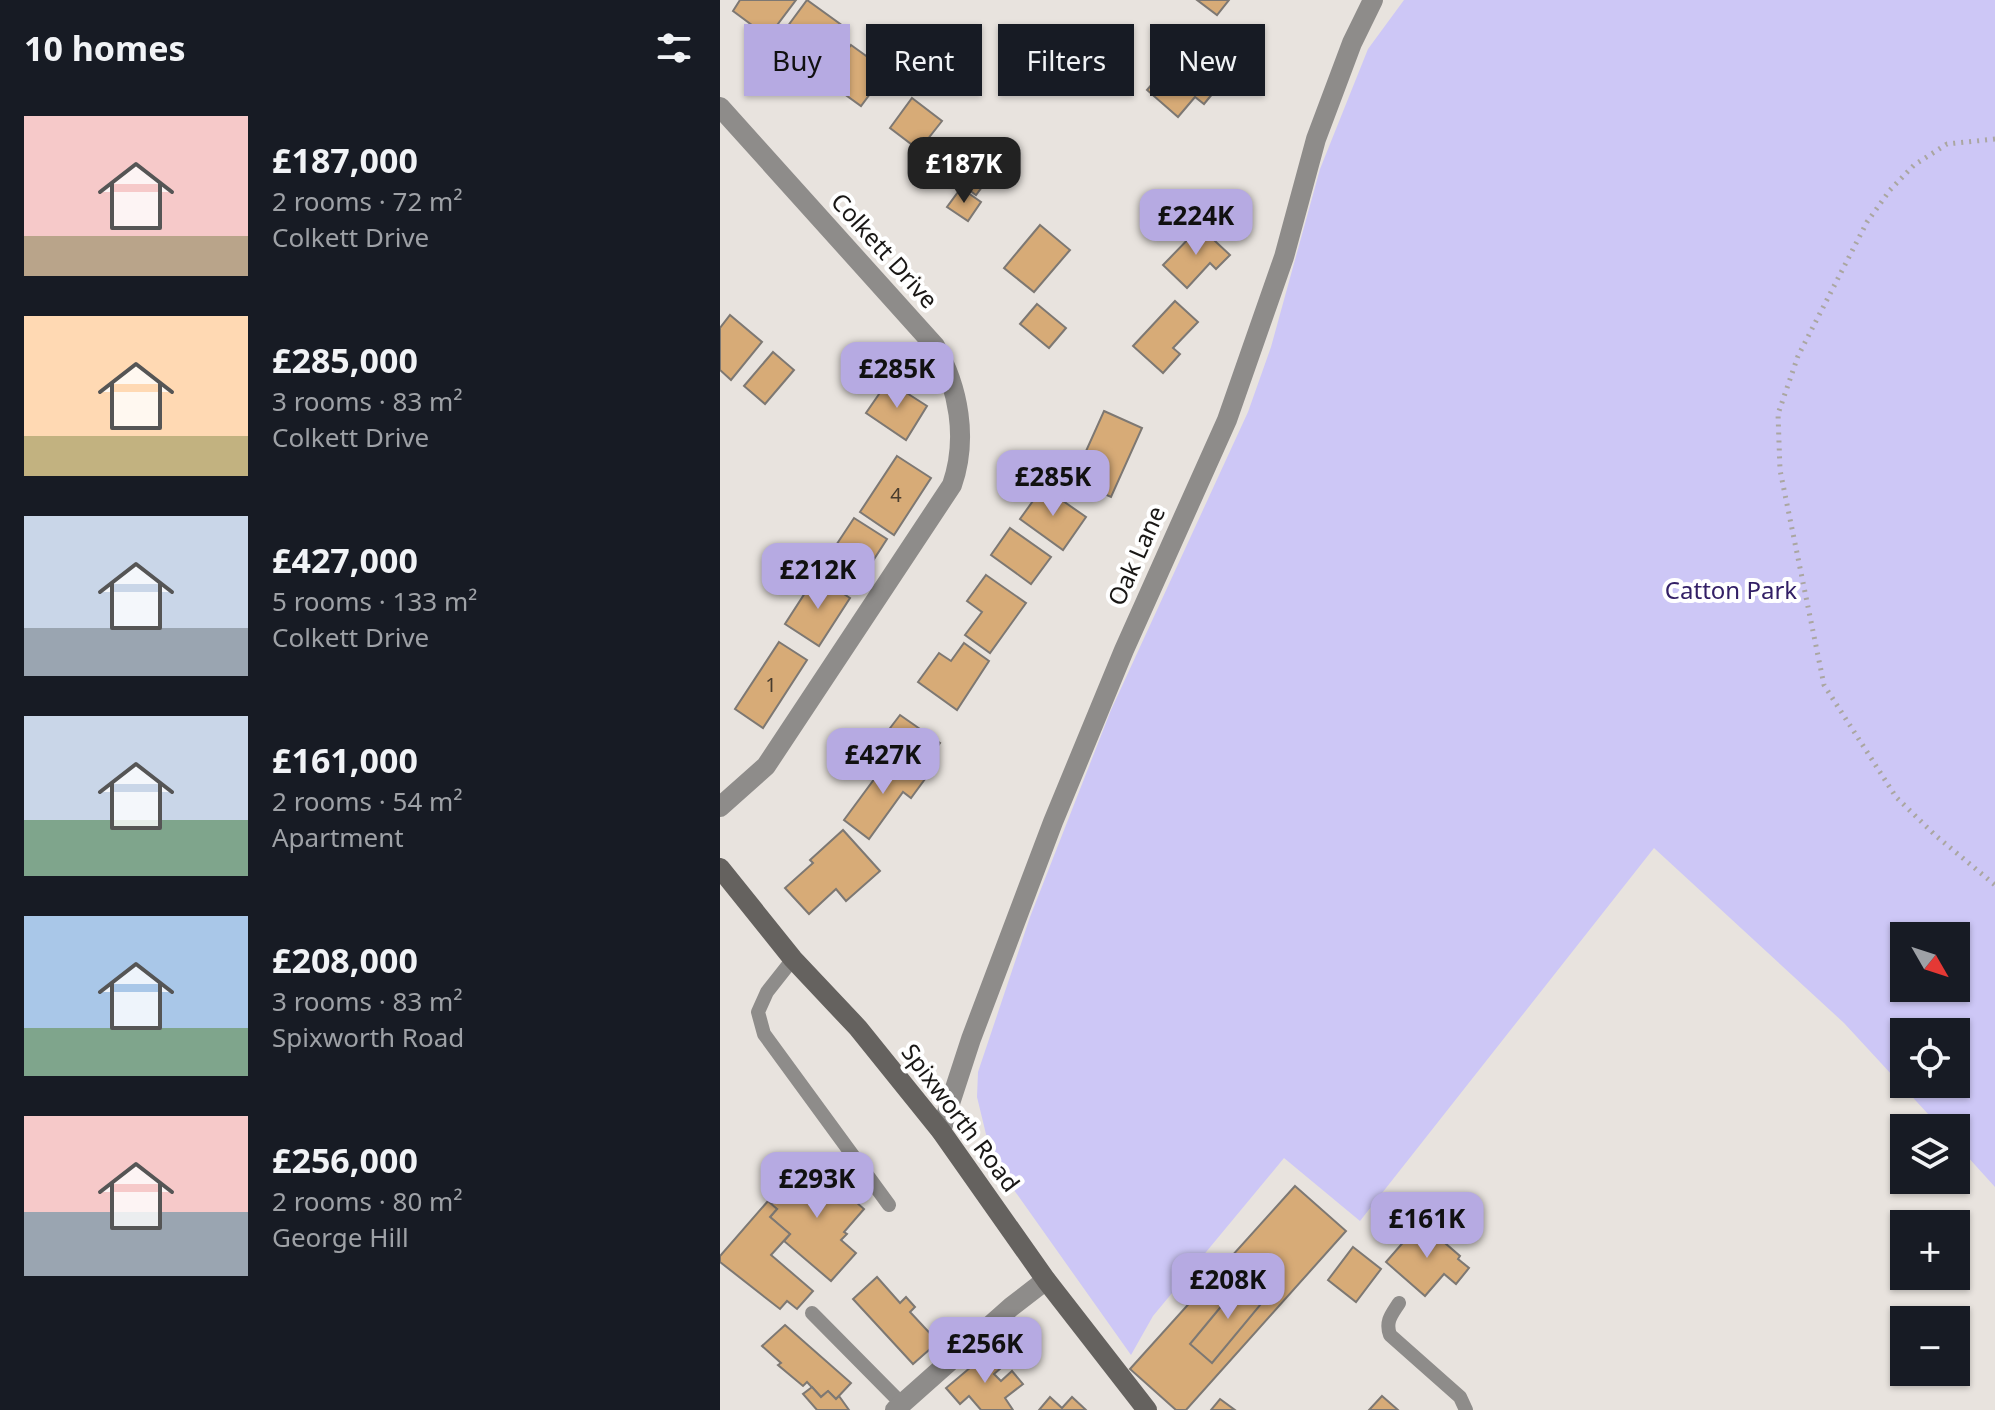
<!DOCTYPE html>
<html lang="en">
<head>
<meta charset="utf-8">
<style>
	:root { --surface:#171b24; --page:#20242c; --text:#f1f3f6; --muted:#9ea1a6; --accent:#b6aae2 }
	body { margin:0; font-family:"Noto Sans",sans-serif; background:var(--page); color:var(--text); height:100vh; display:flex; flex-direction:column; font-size:30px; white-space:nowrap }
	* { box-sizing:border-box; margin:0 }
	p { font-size:26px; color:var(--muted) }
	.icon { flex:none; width:44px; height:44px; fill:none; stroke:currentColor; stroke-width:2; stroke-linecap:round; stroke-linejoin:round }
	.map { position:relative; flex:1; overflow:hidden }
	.details { display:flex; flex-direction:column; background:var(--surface); width:720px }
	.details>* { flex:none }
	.top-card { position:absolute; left:24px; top:24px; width:760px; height:72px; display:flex; gap:16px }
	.needle { width:52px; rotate:129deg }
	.controls { position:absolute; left:1170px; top:922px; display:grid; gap:16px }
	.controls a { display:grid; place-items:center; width:80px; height:80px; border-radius:0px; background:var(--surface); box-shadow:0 2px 6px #0004; font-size:40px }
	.price { position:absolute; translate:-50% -68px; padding:0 18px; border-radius:16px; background:var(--accent); color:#111; font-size:26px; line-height:52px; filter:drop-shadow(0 2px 4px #0008) }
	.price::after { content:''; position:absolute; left:50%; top:48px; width:24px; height:18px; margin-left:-12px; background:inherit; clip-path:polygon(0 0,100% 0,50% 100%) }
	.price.current { background:#222; color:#fff }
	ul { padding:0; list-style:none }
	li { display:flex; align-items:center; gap:24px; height:200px; padding:0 24px }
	li span { display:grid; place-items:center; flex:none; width:224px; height:160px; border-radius:0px; color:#555 }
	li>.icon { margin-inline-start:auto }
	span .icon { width:96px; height:96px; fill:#fffc; stroke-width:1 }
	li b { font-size:34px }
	h2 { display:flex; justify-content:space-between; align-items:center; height:96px; padding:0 24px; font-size:34px }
	.tag { padding:0 28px; border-radius:0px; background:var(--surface); box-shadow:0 2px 6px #0004; font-size:28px; line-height:72px }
	.tag.current { background:var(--accent); color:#111 }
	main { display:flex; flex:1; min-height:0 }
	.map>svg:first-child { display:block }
	.green { fill:#cdc7f6; fill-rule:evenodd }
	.building { fill:#d7ab77; stroke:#7d7873; stroke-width:2 }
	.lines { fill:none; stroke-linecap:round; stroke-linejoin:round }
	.path { stroke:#aaa6a1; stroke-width:5; stroke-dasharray:2 6; stroke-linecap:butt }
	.lane { stroke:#8e8c8a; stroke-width:14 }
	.street { stroke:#8e8c8a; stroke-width:20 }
	.secondary { stroke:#65625f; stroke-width:20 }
	.labels { text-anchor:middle; stroke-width:8; stroke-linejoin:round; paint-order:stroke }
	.number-label { font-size:20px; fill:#483c2e }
	.street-label { font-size:24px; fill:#191715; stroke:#fff }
	.park-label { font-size:24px; fill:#332066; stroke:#fff }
</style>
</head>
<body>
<main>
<section class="details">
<h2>10 homes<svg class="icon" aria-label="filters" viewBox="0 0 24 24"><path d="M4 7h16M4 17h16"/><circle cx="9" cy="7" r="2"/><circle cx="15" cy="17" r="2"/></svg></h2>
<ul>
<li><span style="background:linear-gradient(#f6c9c9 75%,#b9a48a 0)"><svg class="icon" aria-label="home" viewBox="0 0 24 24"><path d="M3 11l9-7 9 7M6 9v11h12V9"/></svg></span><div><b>£187,000</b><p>2 rooms · 72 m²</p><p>Colkett Drive</p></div></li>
<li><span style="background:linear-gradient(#ffd9b3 75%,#c2b280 0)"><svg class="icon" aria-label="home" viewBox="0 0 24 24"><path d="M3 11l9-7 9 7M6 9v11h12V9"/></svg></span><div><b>£285,000</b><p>3 rooms · 83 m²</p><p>Colkett Drive</p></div></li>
<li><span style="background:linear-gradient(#c9d6e8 70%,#9aa5b1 0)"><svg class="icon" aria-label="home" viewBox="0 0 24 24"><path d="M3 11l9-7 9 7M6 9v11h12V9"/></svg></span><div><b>£427,000</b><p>5 rooms · 133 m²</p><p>Colkett Drive</p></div></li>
<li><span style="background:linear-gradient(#c9d6e8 65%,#7fa58c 0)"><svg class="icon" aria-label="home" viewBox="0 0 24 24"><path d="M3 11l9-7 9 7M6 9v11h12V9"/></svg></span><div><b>£161,000</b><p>2 rooms · 54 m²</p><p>Apartment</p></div></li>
<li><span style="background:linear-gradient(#a9c7e8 70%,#7fa58c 0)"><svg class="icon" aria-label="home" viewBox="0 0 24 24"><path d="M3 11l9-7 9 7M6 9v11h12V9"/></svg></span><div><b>£208,000</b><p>3 rooms · 83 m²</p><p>Spixworth Road</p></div></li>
<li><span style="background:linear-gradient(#f6c9c9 60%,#9aa5b1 0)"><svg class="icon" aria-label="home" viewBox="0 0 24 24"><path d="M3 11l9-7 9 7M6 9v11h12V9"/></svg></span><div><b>£256,000</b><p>2 rooms · 80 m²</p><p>George Hill</p></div></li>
</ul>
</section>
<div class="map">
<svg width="1275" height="1410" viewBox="0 0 1275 1410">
	<rect width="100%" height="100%" fill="#e8e3de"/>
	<path class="green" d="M 684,0 L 1275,0 L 1275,1187 L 1236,1144 L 1236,1128 L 1221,1128 L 1124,1023 L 934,848 L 640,1221 L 564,1158 L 433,1316 L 411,1355 L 272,1159 L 257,1097 L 258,1072 L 310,917 L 391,710 L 528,412 L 551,347 L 600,169 L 648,49 ZM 1184,936 L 1236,936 L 1236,988 L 1184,988 ZM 1184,1032 L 1236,1032 L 1236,1084 L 1184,1084 Z"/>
	<g class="building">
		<path d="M 20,0 L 76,0 L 48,37 L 13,11 Z"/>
		<path d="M 87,0 L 123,26 L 93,69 L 56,42 Z"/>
		<path d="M 477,0 L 509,0 L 497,15 Z"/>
		<path d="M 131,45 L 167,71 L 141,106 L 105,80 Z"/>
		<path d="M 464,47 L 503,81 L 484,104 L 475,97 L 458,117 L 427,90 Z"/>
		<path d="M 192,98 L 222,121 L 199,150 L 170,128 Z"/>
		<path d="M 241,149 L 273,172 L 256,195 L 225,172 Z"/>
		<path d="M 241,188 L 261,202 L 248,221 L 227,207 Z"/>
		<path d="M 320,225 L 350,250 L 314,292 L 284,268 Z"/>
		<path d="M 480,227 L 510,255 L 496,269 L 490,263 L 467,288 L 443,265 Z"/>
		<path d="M 455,301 L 478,322 L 453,348 L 460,354 L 443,373 L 413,346 Z"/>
		<path d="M 317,304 L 346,328 L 329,348 L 300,324 Z"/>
		<path d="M 10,315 L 42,342 L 11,380 L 0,370 L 0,328 Z"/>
		<path d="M 53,352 L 74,370 L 45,404 L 24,386 Z"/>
		<path d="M 168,381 L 207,406 L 186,440 L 146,413 Z"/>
		<path d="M 384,411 L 422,428 L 391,497 L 353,480 Z"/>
		<path d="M 177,456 L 211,478 L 174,535 L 140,512 Z"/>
		<path d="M 323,487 L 366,517 L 343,550 L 300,519 Z"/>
		<path d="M 134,518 L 167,539 L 136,587 L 103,565 Z"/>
		<path d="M 290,528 L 331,557 L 311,584 L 271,555 Z"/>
		<path d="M 266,575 L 306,603 L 270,653 L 245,635 L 262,612 L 247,601 Z"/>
		<path d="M 96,576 L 130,598 L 99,646 L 65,624 Z"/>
		<path d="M 59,642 L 87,660 L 43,728 L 15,709 Z"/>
		<path d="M 244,643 L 269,661 L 237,710 L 198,682 L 219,653 L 231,661 Z"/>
		<path d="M 180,715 L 220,743 L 201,769 L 161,740 Z"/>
		<path d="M 172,755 L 205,779 L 191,798 L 183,792 L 149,839 L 124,820 Z"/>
		<path d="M 123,830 L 160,871 L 126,901 L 116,889 L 89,914 L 65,888 L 93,863 L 90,860 Z"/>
		<path d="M 89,1161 L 144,1209 L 124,1232 L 127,1234 L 121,1240 L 136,1253 L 111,1281 L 64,1241 L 70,1234 L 50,1217 L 57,1209 L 51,1205 Z"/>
		<path d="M 575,1186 L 626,1231 L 466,1410 L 456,1410 L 410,1369 Z"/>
		<path d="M 48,1201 L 57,1209 L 50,1217 L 70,1234 L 51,1255 L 93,1291 L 77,1309 L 67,1301 L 60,1309 L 0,1262 L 0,1256 Z"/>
		<path d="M 700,1223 L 714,1234 L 718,1229 L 729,1238 L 725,1243 L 740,1256 L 738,1259 L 749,1268 L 736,1284 L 724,1274 L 705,1296 L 666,1262 Z"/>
		<path d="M 633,1247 L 661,1269 L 636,1302 L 608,1280 Z"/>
		<path d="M 157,1277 L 180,1303 L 186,1297 L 195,1307 L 190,1312 L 218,1342 L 193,1364 L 133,1299 Z"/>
		<path d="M 523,1280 L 546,1298 L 492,1363 L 470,1344 Z"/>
		<path d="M 65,1325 L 131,1383 L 116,1399 L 108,1391 L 101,1397 L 87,1382 L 83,1386 L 58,1365 L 61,1363 L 42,1346 Z"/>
		<path d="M 270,1351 L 282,1367 L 274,1374 L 281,1381 L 292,1371 L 303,1384 L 285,1398 L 293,1410 L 261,1410 L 249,1396 L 240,1404 L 226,1388 Z"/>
		<path d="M 92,1387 L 101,1397 L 108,1391 L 116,1399 L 119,1396 L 129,1410 L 97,1410 L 83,1394 Z"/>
		<path d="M 662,1396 L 678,1410 L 649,1410 Z"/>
		<path d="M 330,1397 L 342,1408 L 352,1397 L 366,1410 L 319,1410 Z"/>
		<path d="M 500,1399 L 515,1410 L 491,1410 Z"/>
	</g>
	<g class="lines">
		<path class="path" d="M 1275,139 L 1227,144 L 1194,165 L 1170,190 L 1147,222 L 1078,356 L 1058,414 L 1060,470 L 1104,685 L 1176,797 L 1215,835 L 1275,885"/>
		<g class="lane">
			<path d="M 73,959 L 47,992 L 38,1012 L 44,1034 L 169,1205"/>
			<path d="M 679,1303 C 672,1314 665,1321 670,1335 L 740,1397 L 746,1410"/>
			<path d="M 92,1313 L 182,1404"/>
		</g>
		<g class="street">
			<path d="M 0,107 L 215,346 C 239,388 248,439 232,485 L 46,766 L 0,807"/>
			<path d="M 221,1131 L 251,1039 L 333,822 L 404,650 L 507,420 L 564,257 L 596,139 L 632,43 L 653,0"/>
			<path d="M 175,1410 L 291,1307 L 326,1280"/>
		</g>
		<path class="secondary" d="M 0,868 L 73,959 L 138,1028 L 221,1131 L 326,1280 L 427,1410"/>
	</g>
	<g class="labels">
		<g class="number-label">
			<text x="176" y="502">4</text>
			<text x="51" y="692">1</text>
		</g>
		<g class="street-label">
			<text transform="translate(164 251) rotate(48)" y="8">Colkett Drive</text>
			<text transform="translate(417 556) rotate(-66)" y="8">Oak Lane</text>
			<text transform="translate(240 1118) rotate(53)" y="8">Spixworth Road</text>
		</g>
		<g class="park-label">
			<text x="1011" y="599">Catton Park</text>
		</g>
	</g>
</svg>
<div class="controls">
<a><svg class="needle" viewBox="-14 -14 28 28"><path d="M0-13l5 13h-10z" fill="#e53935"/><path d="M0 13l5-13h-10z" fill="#9ea1a6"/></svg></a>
<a><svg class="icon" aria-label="locate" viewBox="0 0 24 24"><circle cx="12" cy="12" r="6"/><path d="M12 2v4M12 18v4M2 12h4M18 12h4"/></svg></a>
<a><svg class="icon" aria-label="layers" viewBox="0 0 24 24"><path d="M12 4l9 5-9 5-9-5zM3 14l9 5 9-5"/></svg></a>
<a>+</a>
<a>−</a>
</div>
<b class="price current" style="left:244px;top:205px">£187K</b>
<b class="price" style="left:476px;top:257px">£224K</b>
<b class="price" style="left:177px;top:410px">£285K</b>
<b class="price" style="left:333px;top:518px">£285K</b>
<b class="price" style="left:98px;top:611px">£212K</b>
<b class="price" style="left:163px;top:796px">£427K</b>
<b class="price" style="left:97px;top:1220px">£293K</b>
<b class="price" style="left:707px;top:1260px">£161K</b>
<b class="price" style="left:508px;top:1321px">£208K</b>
<b class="price" style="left:265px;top:1385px">£256K</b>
<div class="top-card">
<a class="tag current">Buy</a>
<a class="tag">Rent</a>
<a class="tag">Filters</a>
<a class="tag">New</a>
</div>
</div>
</main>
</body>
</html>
